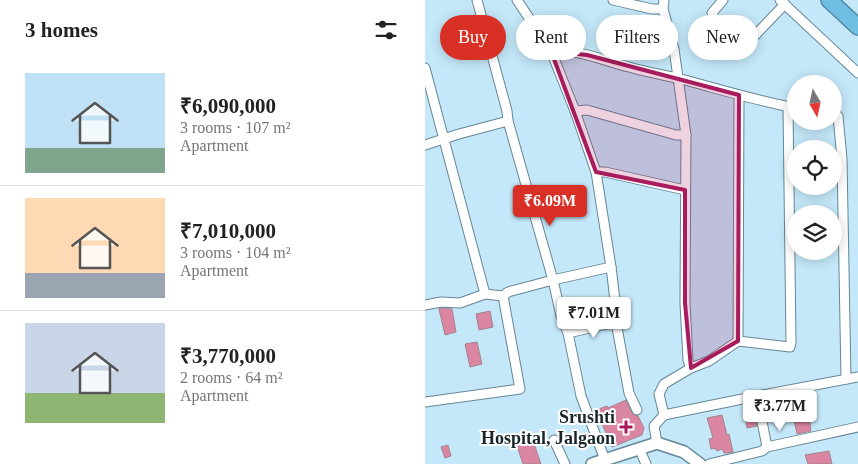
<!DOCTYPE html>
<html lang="en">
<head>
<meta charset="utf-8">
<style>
	:root { --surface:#fff; --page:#f6f6f6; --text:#222; --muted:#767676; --line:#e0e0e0; --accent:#d93025 }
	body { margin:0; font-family:Georgia,serif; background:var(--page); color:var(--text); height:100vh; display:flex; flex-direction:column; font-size:19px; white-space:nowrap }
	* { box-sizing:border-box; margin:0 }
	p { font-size:16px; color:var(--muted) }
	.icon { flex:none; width:28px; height:28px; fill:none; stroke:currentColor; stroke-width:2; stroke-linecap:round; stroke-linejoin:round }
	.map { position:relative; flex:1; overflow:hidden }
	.panel { display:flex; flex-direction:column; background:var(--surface); width:425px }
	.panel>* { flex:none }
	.guide { position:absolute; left:15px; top:15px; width:342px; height:45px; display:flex; gap:10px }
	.needle { width:32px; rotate:171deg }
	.fabs { position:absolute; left:362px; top:75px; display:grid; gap:10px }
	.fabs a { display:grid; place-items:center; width:55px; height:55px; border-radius:50%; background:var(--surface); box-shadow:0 2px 12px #0003; font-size:25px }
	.price { position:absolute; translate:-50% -42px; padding:0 11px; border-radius:5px; background:#fff; color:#222; font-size:16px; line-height:32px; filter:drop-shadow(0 1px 2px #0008) }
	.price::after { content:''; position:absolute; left:50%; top:30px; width:15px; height:11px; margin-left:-8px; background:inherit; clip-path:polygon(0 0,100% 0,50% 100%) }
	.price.selected { background:var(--accent); color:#fff }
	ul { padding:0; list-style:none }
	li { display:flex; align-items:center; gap:15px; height:125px; padding:0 25px }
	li+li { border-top:1px solid var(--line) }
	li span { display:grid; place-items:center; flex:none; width:140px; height:100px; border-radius:0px; color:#555 }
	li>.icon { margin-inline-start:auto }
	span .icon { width:60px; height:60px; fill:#fffc; stroke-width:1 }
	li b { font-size:21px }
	h2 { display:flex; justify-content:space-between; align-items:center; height:60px; padding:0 25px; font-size:21px }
	.pill { padding:0 18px; border-radius:22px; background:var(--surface); box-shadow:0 2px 12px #0003; font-size:18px; line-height:45px }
	.pill.selected { background:var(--accent); color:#fff }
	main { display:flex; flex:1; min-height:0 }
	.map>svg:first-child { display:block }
	.building { fill:#da86a2; stroke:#a5838d }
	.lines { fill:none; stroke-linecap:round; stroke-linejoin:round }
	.street-casing { stroke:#658695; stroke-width:11 }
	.secondary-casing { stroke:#658695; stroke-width:14 }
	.highway-casing { stroke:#5189a3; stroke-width:18 }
	.street { stroke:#fff; stroke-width:9 }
	.secondary { stroke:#fff; stroke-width:11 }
	.highway { stroke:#70bfe3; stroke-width:15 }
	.marked { fill:#a81c5e; fill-opacity:0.2; stroke:#a81c5e; stroke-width:4; stroke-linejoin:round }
	.poi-dot { fill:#a81c5e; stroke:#fff; stroke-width:2 }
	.labels { text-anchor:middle; stroke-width:4; stroke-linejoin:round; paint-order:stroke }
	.poi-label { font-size:18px; font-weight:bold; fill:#18262c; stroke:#fff; text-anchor:end }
</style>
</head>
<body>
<main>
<section class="panel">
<h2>3 homes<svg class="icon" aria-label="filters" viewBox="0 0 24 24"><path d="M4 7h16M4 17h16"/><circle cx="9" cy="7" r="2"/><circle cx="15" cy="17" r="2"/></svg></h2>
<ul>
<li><span style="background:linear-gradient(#bfe0f5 75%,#7fa58c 0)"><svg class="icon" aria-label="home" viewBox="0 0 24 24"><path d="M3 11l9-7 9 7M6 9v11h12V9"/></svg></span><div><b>₹6,090,000</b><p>3 rooms · 107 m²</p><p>Apartment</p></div></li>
<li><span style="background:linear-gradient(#ffd9b3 75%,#9aa5b1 0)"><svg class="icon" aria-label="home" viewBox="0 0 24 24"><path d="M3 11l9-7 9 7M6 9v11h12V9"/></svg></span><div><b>₹7,010,000</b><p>3 rooms · 104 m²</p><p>Apartment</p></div></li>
<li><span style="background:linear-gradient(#c9d6e8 70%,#8fb573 0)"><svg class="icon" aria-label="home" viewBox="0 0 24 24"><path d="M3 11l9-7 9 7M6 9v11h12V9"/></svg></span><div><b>₹3,770,000</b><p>2 rooms · 64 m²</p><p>Apartment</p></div></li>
</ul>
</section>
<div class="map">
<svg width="433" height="464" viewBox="0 0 433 464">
	<rect width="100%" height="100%" fill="#c4e8f9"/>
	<g class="building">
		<path d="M 16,308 L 27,309 L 31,332 L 20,335 L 14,309 Z"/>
		<path d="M 65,311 L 68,327 L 54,330 L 51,314 Z"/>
		<path d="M 52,342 L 57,364 L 45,367 L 40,344 Z"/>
		<path d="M 201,400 L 207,413 L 209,415 L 213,416 L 219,428 L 217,435 L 187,447 L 171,410 L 182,406 L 183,408 Z"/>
		<path d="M 328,407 L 332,426 L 322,428 L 319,409 Z"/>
		<path d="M 297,415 L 302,435 L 304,434 L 308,452 L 303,453 L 299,453 L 297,449 L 292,451 L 290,448 L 286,449 L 284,439 L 288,438 L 282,418 Z"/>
		<path d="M 384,417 L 386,431 L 372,434 L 369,420 Z"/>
		<path d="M 107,438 L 116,464 L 98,464 L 91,443 Z"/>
		<path d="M 23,445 L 26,456 L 20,458 L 16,447 Z"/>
		<path d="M 404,451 L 407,464 L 383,464 L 380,455 Z"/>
	</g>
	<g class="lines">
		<g class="street-casing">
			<g id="street">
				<path d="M 52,0 L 82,111 L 83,121 L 128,280 L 136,316 L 143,333 L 156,396 L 180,460"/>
				<path d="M 92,0 L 126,51 L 150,111 L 171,172 L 186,267 L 192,317 L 191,322 L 204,393 L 212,410"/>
				<path d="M 188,0 L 227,9 L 238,9"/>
				<path d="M 239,0 L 238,9 L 249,49 L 261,135 L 260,303 L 263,360 L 266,368"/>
				<path d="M 298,0 L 287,13 L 292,25 L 317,49 L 360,4"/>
				<path d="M 355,0 L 433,73"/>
				<path d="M 126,51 C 150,48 180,61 204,67 C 221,72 239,75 256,79 C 294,89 332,101 371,108"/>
				<path d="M 0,68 L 60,294"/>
				<path d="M 150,111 L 162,110 L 251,135 L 261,135"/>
				<path d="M 409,115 L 413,116 L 417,159 L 421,379"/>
				<path d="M 0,145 L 34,134 L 83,121"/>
				<path d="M 171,172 L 180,172 L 260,190"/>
				<path d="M 0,305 L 16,302 L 35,303 L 60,294 L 78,296 L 83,292 L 128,280 L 186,267"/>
				<path d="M 143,333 L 191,322"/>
				<path d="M 313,341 L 314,95"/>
				<path d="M 332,396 L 342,447"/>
				<path d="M 0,402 L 95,389 L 78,296"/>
				<path d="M 239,415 L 332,396 L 433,377"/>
				<path d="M 129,440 L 140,464"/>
				<path d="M 232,443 L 229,426 L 239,415 L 234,394 L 239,384 L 266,368 L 284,361 L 313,341 L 365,347 L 366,343 L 363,107"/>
				<path d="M 214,448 L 221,464"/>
				<path d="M 284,464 L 337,451 L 342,447 L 433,427"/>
			</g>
		</g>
		<g class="secondary-casing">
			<path id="secondary" d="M 167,464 L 232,443 L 259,452 L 275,464"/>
		</g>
		<g class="highway-casing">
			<path id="highway" d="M 404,0 L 433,27"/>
		</g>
		<use href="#street" class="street"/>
		<use href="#secondary" class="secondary"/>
		<use href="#highway" class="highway"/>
	</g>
	<path class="marked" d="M 126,51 L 162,55 L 314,95 L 313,341 L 266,368 L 260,303 L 260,190 L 171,172 Z"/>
	<path class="poi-dot" d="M198.5 419.5h5v5h5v5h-5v5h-5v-5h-5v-5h5z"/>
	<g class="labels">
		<g class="poi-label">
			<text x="190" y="423">Srushti<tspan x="190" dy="21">Hospital, Jalgaon</tspan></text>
		</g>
	</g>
</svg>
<div class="fabs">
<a><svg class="needle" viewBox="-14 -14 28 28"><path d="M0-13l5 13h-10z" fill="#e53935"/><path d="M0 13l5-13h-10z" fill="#767676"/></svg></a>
<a><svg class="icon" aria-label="locate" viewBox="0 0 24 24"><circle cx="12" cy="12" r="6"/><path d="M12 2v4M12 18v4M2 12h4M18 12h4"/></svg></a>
<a><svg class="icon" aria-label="layers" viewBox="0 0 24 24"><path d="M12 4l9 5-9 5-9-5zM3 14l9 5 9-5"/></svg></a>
</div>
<b class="price selected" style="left:125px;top:227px">₹6.09M</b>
<b class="price" style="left:169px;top:339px">₹7.01M</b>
<b class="price" style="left:355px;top:432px">₹3.77M</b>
<div class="guide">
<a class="pill selected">Buy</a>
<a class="pill">Rent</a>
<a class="pill">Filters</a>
<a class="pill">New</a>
</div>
</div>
</main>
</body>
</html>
